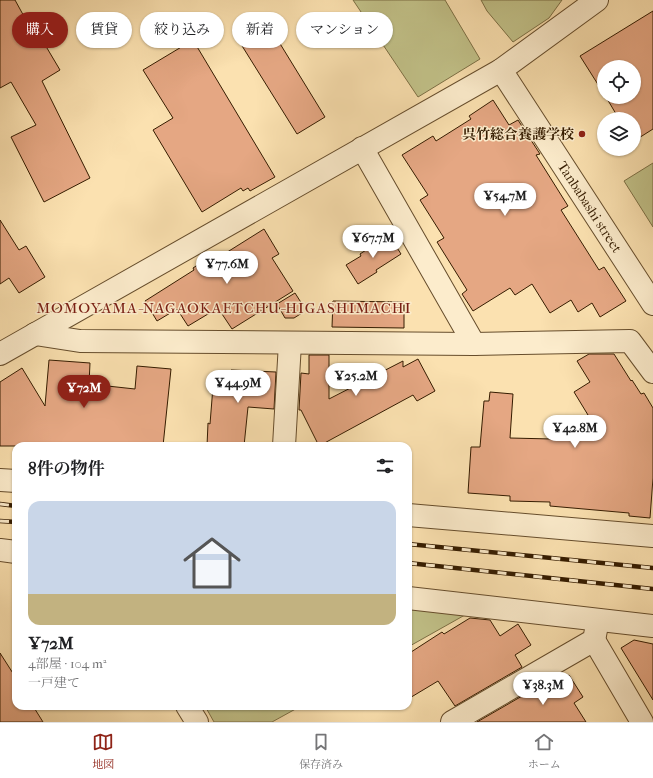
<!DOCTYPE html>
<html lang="ja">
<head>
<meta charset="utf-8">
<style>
	:root { --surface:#fff; --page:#f6f6f6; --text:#202124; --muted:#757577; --line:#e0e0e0; --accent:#8f2418 }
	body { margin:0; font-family:"IM FELL French Canon","Noto Serif JP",serif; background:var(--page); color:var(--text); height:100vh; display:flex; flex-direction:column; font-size:15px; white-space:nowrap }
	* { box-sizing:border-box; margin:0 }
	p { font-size:13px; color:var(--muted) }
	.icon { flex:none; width:22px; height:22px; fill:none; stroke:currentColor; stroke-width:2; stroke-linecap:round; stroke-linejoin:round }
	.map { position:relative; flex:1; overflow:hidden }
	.details { position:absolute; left:12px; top:442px; width:400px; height:268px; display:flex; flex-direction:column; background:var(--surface); border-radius:12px; box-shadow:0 1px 3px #0004 }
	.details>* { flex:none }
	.top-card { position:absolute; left:12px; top:12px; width:400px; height:36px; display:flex; gap:8px }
	.fabs { position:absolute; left:597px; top:60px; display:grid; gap:8px }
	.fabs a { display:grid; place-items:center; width:44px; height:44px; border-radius:50%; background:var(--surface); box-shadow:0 1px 3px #0004; font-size:20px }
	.price { position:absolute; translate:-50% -34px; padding:0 9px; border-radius:14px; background:#fff; color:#222; font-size:13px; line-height:26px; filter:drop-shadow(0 1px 2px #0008) }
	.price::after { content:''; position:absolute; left:50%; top:24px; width:12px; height:9px; margin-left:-6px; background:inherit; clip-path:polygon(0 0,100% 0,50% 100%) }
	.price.active { background:var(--accent); color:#fff }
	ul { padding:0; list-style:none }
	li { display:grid; align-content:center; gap:8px; height:212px; padding:0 16px }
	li+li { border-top:1px solid var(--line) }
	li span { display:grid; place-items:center; height:124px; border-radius:12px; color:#555 }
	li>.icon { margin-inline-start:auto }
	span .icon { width:72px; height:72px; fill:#fffc; stroke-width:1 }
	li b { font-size:17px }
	h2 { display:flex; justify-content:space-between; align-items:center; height:48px; padding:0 16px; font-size:17px }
	.chip { padding:0 14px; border-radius:18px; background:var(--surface); box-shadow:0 1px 3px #0004; font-size:14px; line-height:36px }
	.chip.active { background:var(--accent); color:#fff }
	.menu { display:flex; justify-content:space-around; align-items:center; height:56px; border-top:1px solid var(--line); background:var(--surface); font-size:11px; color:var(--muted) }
	.menu a { display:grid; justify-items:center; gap:2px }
	.menu .active { color:var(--accent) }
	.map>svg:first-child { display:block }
	.green { fill:#c2c289; stroke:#7c6f44 }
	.building { fill:#e5a783; stroke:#351c00 }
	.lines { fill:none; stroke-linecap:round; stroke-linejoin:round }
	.street-casing { stroke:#664d2c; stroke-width:24 }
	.street { stroke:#fceccc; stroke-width:22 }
	.rail-casing { stroke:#351c00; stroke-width:4.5 }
	.rail { stroke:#fceccc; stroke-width:3; stroke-dasharray:9; stroke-linecap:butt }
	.poi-dot { fill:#8f2418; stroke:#fceccc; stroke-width:1.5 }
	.labels { text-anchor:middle; stroke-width:3; stroke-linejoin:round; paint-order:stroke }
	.poi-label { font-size:14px; font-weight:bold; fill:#351c00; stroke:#fceccc; text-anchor:end }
	.street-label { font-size:14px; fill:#351c00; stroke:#fceccc }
	.neighbourhood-label { font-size:15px; letter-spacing:1px; fill:#7a1f14; stroke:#fceccc }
</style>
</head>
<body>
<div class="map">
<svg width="653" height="722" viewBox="0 0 653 722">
	<rect width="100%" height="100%" fill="#fbe1b0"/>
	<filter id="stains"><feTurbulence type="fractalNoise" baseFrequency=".005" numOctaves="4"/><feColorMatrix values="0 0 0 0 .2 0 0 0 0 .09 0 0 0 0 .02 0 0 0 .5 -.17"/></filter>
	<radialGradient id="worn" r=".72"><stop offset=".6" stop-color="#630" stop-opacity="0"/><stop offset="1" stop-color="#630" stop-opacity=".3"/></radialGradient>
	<g class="green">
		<path d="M 353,0 L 445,0 L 480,59 L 418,97 Z"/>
		<path d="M 481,0 L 562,0 L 549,18 L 513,42 L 487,11 Z"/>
		<path d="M 653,163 L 653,227 L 624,181 Z"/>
		<path d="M 408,604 L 472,611 L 408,647 Z"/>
		<path d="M 205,706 L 301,706 L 272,722 L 214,722 Z"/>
	</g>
	<g class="building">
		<path d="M 0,0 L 15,0 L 37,40 L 41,38 L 60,70 L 42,81 L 90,178 L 44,202 L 11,137 L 36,125 L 11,82 L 0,88 Z"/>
		<path d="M 653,11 L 653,129 L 634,141 L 634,119 L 619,119 L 606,97 L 634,97 L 634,67 L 604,67 L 604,94 L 580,56 Z"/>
		<path d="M 265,14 L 281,41 L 279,42 L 325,117 L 297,134 L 234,33 Z"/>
		<path d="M 193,40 L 275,177 L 250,191 L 248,188 L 243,191 L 241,188 L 202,212 L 153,130 L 173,118 L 143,70 Z"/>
		<path d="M 493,100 L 509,125 L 518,120 L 540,154 L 536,155 L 568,206 L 561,210 L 599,270 L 604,267 L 626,301 L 600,317 L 592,303 L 578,312 L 571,300 L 550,313 L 532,284 L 515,295 L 510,288 L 473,311 L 462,294 L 467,290 L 437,242 L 444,238 L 420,200 L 428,195 L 402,155 L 433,136 L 436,141 L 471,119 L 469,116 Z"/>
		<path d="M 0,220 L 19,250 L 26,246 L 45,277 L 19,293 L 9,278 L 0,284 Z"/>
		<path d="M 264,229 L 279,254 L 272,258 L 293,291 L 232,329 L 218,308 L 188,326 L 177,309 L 157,321 L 145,301 L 194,270 L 193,268 L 210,257 L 213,261 Z"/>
		<path d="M 389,235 L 401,254 L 376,270 L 377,272 L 358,284 L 346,265 L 361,256 L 360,254 Z"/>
		<path d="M 295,293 L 302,304 L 302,313 L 294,318 L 285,318 L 277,304 Z"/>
		<path d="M 333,301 L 404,302 L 404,328 L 332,327 Z"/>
		<path d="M 589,354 L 614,354 L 631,381 L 632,380 L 641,394 L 644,393 L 653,408 L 653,478 L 650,518 L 629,516 L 629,513 L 550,506 L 550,502 L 510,501 L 510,496 L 468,493 L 471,447 L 480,447 L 484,401 L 489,401 L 490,392 L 513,394 L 510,438 L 552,439 L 588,415 L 574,392 L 590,382 L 577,361 Z"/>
		<path d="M 309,355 L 329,355 L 329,399 L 403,361 L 403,367 L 418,359 L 435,391 L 417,401 L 413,395 L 319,446 L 301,410 L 299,410 L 301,373 L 309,374 Z"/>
		<path d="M 49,360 L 90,363 L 89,384 L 135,389 L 137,366 L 171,369 L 163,446 L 0,446 L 0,382 L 22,368 L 45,406 Z"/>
		<path d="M 231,370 L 276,372 L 274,409 L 248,407 L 244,446 L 207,446 L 208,423 L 210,424 L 214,374 L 230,375 Z"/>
		<path d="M 470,618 L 490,620 L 500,636 L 518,624 L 531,645 L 515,655 L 522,667 L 455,706 L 438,681 L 408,699 L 408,654 L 442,632 L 444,634 Z"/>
		<path d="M 634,640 L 653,644 L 653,700 L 621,648 Z"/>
		<path d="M 0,653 L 16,678 L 16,706 L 33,706 L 43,722 L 0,722 Z"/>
		<path d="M 569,675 L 583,697 L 574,703 L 586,722 L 477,722 L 536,688 L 539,694 Z"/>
	</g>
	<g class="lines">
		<g class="street-casing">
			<g id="street">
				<path d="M 501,70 L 653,304"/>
				<path d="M 362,148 L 474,344"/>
				<path d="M 35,334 L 80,341 L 474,344 L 630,341 L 653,372"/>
				<path d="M 0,354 L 501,70 L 597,0"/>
				<path d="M 284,446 L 290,343"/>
				<path d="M 0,480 L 16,481"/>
				<path d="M 408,515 L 653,536"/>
				<path d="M 0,550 L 16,552"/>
				<path d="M 408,598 L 653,626"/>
				<path d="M 594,640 L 642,722"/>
				<path d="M 187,706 L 197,722"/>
				<path d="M 452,722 L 594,640 L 598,620"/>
			</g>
		</g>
		<use href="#street" class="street"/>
		<g class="rail-casing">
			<g id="rail">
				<path d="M 0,504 L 16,506"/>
				<path d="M 0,521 L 16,522"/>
				<path d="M 408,544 L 653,568"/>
				<path d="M 408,563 L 653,589"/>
			</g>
		</g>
		<use href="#rail" class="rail"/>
	</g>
	<circle class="poi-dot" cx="582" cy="134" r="4"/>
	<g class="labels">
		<g class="poi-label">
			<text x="574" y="139">呉竹総合養護学校</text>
		</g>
		<g class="street-label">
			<text transform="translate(590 207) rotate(57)" y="5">Tanbabashi street</text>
		</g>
		<g class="neighbourhood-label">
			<text x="224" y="313">MOMOYAMA-NAGAOKAETCHU-HIGASHIMACHI</text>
		</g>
	</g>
	<rect width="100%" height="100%" filter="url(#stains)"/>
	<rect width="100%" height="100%" fill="url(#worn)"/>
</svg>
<div class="fabs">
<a><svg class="icon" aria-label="locate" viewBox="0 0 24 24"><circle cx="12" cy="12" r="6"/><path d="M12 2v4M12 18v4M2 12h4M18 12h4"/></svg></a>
<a><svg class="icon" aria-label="layers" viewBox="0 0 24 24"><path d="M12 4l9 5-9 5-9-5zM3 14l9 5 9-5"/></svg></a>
</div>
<b class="price" style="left:505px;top:217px">¥54.7M</b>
<b class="price" style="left:373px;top:259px">¥67.7M</b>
<b class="price" style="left:227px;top:285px">¥77.6M</b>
<b class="price" style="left:356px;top:397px">¥25.2M</b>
<b class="price" style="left:238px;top:404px">¥44.9M</b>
<b class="price active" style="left:84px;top:409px">¥72M</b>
<b class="price" style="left:575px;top:449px">¥42.8M</b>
<b class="price" style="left:543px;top:706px">¥38.3M</b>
<div class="top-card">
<a class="chip active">購入</a>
<a class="chip">賃貸</a>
<a class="chip">絞り込み</a>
<a class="chip">新着</a>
<a class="chip">マンション</a>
</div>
<section class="details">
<h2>8件の物件<svg class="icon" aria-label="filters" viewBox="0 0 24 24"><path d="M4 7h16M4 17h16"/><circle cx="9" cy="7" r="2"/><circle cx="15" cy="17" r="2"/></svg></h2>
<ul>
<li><span style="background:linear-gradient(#c9d6e8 75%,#c2b280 0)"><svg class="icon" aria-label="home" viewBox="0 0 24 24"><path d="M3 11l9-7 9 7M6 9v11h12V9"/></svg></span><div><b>¥72M</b><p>4部屋 · 104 m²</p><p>一戸建て</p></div></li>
</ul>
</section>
</div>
<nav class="menu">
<a class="active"><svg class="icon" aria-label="map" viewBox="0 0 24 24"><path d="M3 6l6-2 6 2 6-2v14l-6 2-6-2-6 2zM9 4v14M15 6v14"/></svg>地図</a>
<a><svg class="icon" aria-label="saved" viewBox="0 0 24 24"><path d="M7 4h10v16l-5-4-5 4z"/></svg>保存済み</a>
<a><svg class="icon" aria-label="home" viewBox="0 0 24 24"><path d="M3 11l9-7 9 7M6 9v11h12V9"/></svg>ホーム</a>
</nav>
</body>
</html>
